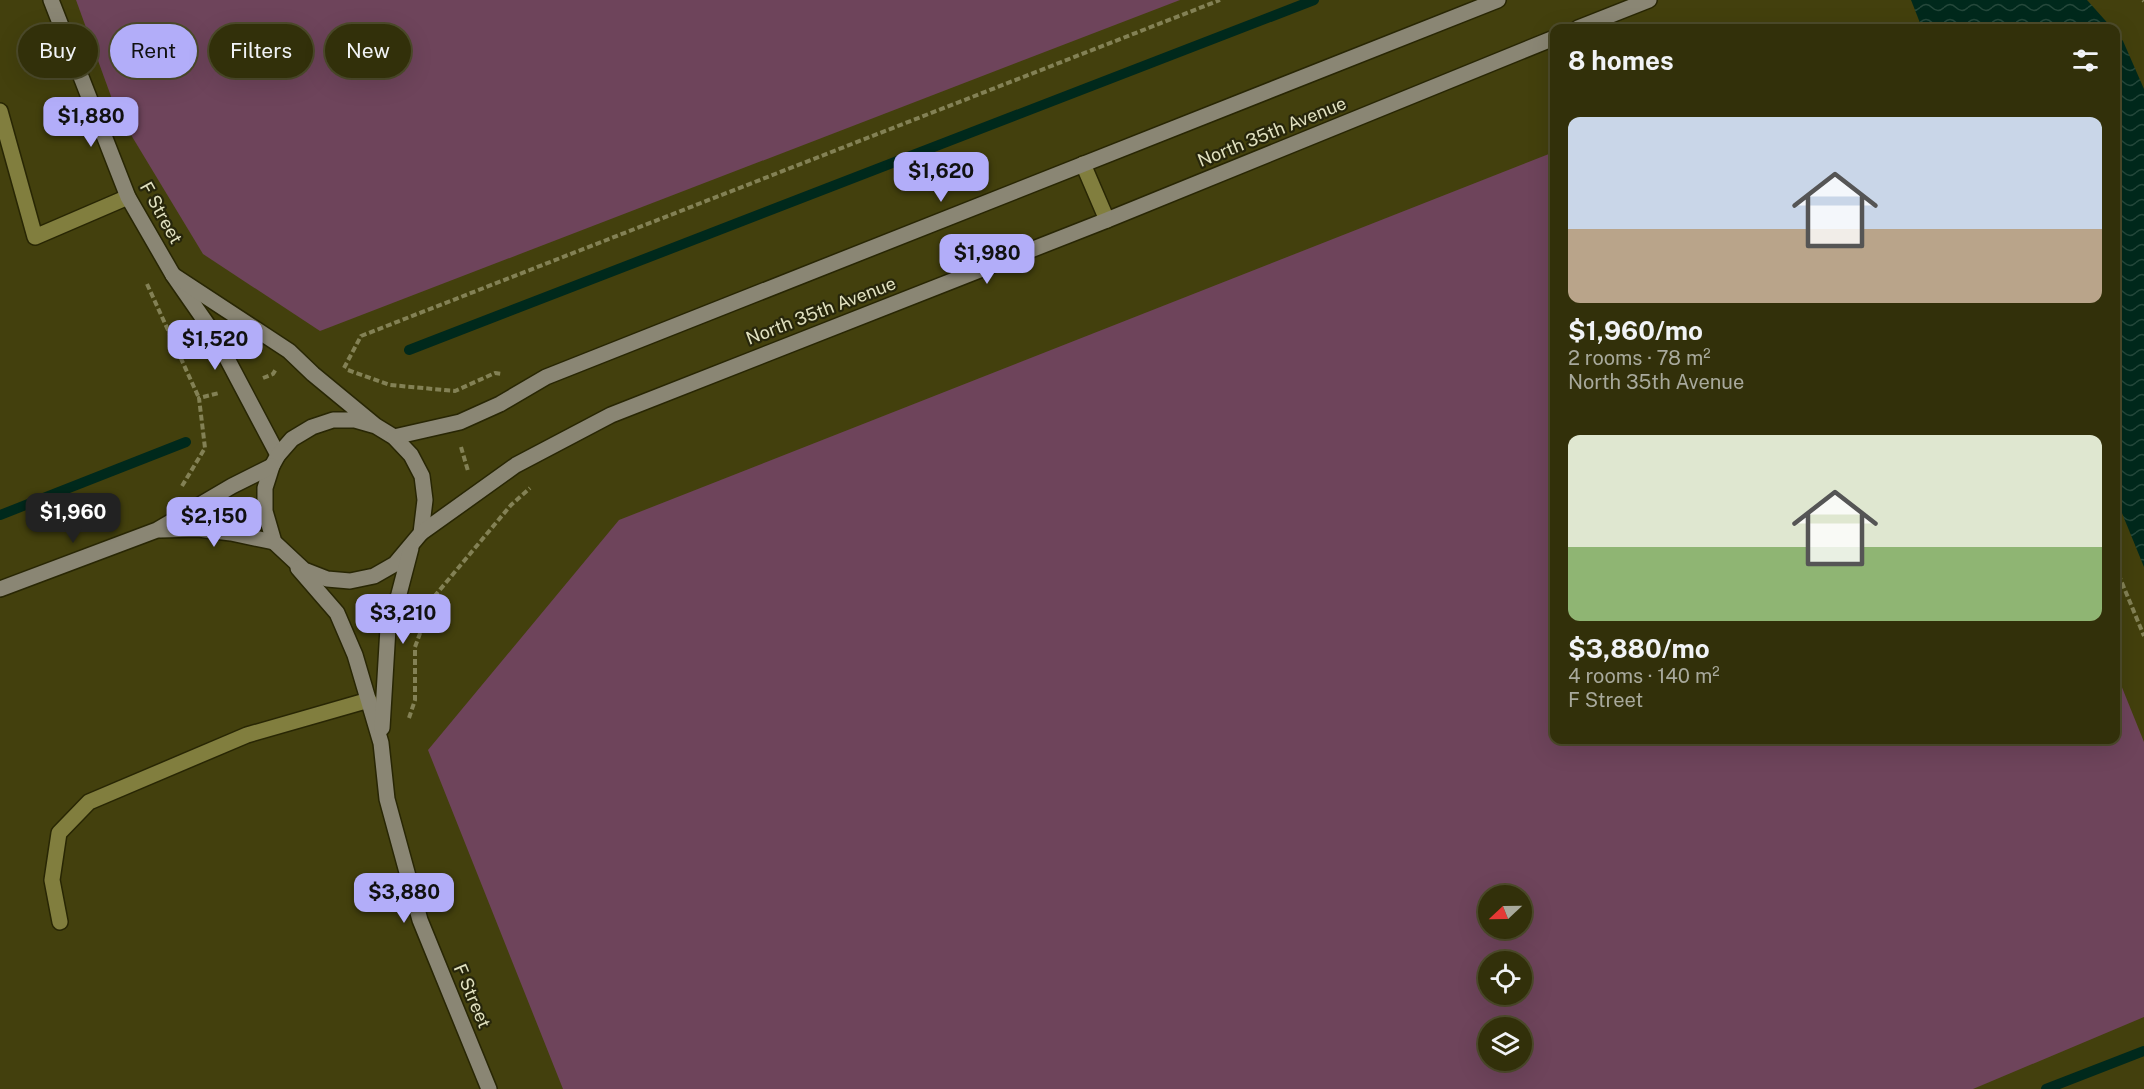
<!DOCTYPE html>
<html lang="en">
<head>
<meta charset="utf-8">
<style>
	:root { --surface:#32300a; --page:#3d3c18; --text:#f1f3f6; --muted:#a8a99c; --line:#4d4b2b; --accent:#b2adf9 }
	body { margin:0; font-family:"Public Sans",sans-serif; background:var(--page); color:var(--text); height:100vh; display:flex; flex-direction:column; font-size:22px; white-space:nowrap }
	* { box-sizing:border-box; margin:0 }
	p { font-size:20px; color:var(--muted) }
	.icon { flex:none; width:33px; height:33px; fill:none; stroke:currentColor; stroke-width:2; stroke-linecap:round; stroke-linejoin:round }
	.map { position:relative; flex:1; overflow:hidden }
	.drawer { position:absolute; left:1550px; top:24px; width:570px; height:720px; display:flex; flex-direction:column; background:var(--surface); border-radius:12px; box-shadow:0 6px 24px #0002,0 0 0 2px var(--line) }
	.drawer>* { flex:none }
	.guide { position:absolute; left:18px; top:24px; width:570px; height:54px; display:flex; gap:12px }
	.needle { width:39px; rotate:248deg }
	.tools { position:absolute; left:1478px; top:885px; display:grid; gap:12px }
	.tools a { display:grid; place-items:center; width:54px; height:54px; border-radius:50%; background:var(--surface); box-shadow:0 6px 24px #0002,0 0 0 2px var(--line); font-size:30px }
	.price { position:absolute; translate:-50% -51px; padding:0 14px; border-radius:12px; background:var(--accent); color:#111; font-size:20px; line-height:39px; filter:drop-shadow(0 2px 3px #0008) }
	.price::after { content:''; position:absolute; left:50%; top:36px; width:18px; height:14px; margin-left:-9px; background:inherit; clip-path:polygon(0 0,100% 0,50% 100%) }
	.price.on { background:#222; color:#fff }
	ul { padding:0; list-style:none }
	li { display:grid; align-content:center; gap:12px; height:318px; padding:0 18px }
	li span { display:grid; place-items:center; height:186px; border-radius:12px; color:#555 }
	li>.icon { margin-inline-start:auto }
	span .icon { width:108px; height:108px; fill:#fffc; stroke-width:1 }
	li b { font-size:26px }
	h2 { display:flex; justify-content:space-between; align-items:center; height:72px; padding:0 18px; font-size:26px }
	.tag { padding:0 21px; border-radius:27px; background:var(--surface); box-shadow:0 6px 24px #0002,0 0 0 2px var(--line); font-size:21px; line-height:54px }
	.tag.on { background:var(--accent); color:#111 }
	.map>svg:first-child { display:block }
	.green { fill:#6e445b; fill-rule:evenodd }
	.water { fill:url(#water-waves) }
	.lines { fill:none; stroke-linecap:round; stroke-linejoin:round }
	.stream { stroke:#00291c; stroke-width:10 }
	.lane-casing { stroke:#282604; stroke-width:18 }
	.secondary-casing { stroke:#282604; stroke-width:18 }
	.path { stroke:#838155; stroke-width:4; stroke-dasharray:6 3; stroke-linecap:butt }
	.lane { stroke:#817e3e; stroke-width:15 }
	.secondary { stroke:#8a8674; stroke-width:15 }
	.labels { text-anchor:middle; stroke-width:4.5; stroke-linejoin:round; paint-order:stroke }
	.street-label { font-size:18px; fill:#e1e1c0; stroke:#27260b }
</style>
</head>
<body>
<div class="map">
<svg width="2144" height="1089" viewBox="0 0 2144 1089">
	<defs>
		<pattern id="water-waves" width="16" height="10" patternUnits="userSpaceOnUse" patternTransform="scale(1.5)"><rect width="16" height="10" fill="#00291c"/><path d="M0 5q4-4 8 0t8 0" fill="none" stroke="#25483b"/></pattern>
	</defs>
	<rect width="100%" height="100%" fill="#43400d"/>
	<g class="green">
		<path d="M 76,0 L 1180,0 L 320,331 L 203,254 L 116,110 Z"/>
		<path d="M 1554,152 L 1554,740 L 2115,740 L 2115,670 L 2144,742 L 2144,1017 L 1973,1089 L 563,1089 L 428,750 L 619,520 ZM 1488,896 L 1521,896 L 1521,928 L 1488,928 ZM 1488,962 L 1521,962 L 1521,994 L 1488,994 ZM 1488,1028 L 1521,1028 L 1521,1060 L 1488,1060 Z"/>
	</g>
	<g class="water">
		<path d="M 1911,0 L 2087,0 L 2112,28 L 1922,28 Z"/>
		<path d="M 2115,32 L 2123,41 L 2144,89 L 2144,567 L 2115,496 Z"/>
	</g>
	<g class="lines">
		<g class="stream">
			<path d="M 409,350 L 1314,0"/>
			<path d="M 0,515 L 186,442"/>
			<path d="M 2046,1089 L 2144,1051"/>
		</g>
		<g class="lane-casing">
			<g id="lane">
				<path d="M 0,111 L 35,237 L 128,197"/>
				<path d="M 1083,164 L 1107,220"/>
				<path d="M 60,922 L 52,880 L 59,833 L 89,802 L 247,735 L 369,700"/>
			</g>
		</g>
		<g class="secondary-casing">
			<g id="secondary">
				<path d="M 51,0 L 128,197 L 173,275 L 214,334 L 278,455"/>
				<path d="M 1578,28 L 1649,0"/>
				<path d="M 173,275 L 289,351 L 313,374 L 376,426 L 394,437 L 411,455 L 422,476 L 425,500 L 421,533 L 395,564 L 374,576 L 350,581 L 327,579 L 304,570 L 274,542 L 265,511 L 265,488 L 272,466 L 278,455 L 292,439 L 312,427 L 333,420 L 355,420 L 376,426"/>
				<path d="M 394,437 L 460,422 L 500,404 L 546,377 L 1498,0"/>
				<path d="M 160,530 L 198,529 L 231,533 L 274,542"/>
				<path d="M 421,533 L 516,465 L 611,415 L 1107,220 L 1554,38"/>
				<path d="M 298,568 L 337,613 L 355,655 L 381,743 L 387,799 L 420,920 L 489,1089"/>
				<path d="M 0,589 L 157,530 L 232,486 L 272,466"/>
				<path d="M 382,728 L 388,628 L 399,594 L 411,548"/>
			</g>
		</g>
		<g class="path">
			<path d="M 2143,0 L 2144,1"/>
			<path d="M 147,284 L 199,398"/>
			<path d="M 344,368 L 361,336 L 1220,0"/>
			<path d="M 348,370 L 390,385 L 455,391 L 495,373 L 502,374"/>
			<path d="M 263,378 L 273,374 L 276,369"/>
			<path d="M 461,447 L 468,471"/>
			<path d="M 182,486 L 205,448 L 199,398 L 219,393"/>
			<path d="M 2115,566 L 2144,636"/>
			<path d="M 409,718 L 415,700 L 415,647 L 433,598 L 511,505 L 530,488"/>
		</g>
		<use href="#lane" class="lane"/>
		<use href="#secondary" class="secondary"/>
	</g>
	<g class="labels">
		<g class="street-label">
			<text transform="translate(1272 132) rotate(-22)" y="6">North 35th Avenue</text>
			<text transform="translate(161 213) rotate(61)" y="6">F Street</text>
			<text transform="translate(821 311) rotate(-21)" y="6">North 35th Avenue</text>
			<text transform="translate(472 996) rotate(67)" y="6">F Street</text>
		</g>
	</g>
</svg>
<div class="tools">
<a><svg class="needle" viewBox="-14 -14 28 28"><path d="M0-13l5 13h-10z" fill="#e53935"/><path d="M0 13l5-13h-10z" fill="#a8a99c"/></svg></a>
<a><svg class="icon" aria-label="locate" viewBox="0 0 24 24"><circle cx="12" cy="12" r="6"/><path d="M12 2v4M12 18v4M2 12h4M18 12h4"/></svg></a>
<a><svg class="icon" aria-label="layers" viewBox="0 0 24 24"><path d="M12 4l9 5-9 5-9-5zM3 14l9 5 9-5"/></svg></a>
</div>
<b class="price" style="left:91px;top:148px">$1,880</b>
<b class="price" style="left:941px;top:203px">$1,620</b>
<b class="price" style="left:987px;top:285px">$1,980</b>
<b class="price" style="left:215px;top:371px">$1,520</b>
<b class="price on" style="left:73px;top:544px">$1,960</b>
<b class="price" style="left:214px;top:548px">$2,150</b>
<b class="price" style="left:403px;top:645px">$3,210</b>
<b class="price" style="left:404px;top:924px">$3,880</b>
<div class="guide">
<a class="tag">Buy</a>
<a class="tag on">Rent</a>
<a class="tag">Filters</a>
<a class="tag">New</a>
</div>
<section class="drawer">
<h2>8 homes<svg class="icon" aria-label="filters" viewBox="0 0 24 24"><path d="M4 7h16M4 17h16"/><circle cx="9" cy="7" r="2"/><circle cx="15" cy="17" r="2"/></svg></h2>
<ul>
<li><span style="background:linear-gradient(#c9d6e8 60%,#b9a48a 0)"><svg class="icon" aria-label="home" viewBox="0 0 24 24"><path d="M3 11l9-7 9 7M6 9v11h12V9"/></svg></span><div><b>$1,960/mo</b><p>2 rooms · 78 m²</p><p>North 35th Avenue</p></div></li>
<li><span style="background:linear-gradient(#dfe7d0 60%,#8fb573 0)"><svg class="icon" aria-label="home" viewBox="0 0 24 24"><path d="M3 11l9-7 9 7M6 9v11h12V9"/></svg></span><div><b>$3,880/mo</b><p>4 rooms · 140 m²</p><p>F Street</p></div></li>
</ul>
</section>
</div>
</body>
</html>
